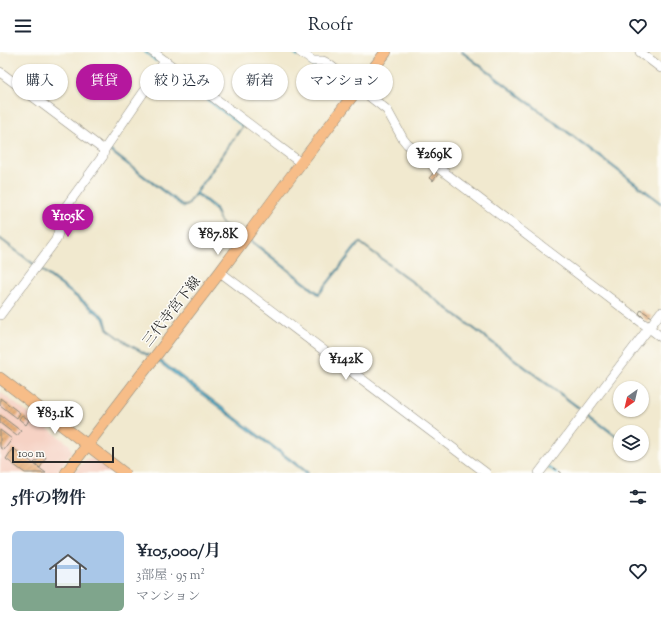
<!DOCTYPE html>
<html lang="ja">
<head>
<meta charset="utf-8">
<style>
	:root { --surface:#fff; --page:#f6f6f7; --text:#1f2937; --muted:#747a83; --line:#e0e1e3; --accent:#b5179e }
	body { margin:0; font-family:"Sorts Mill Goudy","Noto Serif JP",serif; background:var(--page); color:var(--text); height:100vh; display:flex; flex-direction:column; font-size:15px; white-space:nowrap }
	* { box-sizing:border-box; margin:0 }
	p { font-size:13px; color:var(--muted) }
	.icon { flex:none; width:22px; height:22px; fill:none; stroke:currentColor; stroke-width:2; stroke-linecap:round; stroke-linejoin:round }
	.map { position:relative; height:421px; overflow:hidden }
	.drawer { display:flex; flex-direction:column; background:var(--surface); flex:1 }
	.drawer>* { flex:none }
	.guide { position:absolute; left:12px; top:12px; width:400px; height:36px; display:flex; gap:8px }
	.needle { width:26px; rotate:214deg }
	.tools { position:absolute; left:613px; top:329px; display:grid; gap:8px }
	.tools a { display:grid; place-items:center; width:36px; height:36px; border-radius:50%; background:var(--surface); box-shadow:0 1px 3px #0004; font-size:20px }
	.scale { position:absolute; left:12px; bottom:10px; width:102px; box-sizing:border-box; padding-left:4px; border:2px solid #2b2b2b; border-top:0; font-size:11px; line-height:14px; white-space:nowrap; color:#2b2b2b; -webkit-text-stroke:3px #fdfcf7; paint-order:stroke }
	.price { position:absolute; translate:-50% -34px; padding:0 9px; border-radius:14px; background:#fff; color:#222; font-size:13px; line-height:26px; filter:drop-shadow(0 1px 2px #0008) }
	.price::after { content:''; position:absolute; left:50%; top:24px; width:12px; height:9px; margin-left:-6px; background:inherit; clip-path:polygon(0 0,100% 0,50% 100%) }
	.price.selected { background:var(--accent); color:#fff }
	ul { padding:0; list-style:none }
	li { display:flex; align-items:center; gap:12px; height:100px; padding:0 12px }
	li+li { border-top:1px solid var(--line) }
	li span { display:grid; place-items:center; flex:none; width:112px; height:80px; border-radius:6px; color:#555 }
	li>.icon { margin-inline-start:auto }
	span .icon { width:48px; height:48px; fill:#fffc; stroke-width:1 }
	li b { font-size:17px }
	h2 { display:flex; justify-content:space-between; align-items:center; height:48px; padding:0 12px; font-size:17px }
	.tag { padding:0 14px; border-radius:18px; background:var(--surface); box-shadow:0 1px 3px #0004; font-size:14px; line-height:36px }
	.tag.selected { background:var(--accent); color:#fff }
	header { display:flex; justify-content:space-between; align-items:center; height:52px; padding:0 12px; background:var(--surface); font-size:18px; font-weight:600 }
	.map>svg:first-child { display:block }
	.built { fill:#f6d2c4 }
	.water { fill:url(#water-ripples); stroke:#3a6a79 }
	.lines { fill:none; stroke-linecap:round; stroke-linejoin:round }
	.stream { stroke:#48aac7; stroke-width:2 }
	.building { fill:url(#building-hatch) }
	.minor-casing { stroke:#8e8a7d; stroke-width:10 }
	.major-casing { stroke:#8e8a7d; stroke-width:12 }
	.path { stroke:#8e8a7d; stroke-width:1; stroke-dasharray:3 3; stroke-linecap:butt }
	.minor { stroke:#fff; stroke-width:9 }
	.major { stroke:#f7bd88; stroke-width:11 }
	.labels { text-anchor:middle; stroke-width:3; stroke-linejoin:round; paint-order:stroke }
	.street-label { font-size:14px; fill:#2b2b2b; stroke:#fdfcf7 }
</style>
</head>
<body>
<header><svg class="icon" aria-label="menu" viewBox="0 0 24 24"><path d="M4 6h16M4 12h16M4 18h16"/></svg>Roofr<svg class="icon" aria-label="heart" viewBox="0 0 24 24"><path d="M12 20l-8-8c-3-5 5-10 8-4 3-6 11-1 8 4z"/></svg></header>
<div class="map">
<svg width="661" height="421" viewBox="0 0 661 421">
	<defs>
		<pattern id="water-ripples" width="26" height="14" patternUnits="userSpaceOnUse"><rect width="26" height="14" fill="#48aac7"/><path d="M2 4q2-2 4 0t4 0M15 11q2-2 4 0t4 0" fill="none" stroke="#3c8ba2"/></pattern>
		<pattern id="building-hatch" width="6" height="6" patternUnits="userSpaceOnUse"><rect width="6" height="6" fill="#e8b07b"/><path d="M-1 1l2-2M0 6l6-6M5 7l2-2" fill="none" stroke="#bc8f65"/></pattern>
	</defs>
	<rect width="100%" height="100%" fill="#fdfcf7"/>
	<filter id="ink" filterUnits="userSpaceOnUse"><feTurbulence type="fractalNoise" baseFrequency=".025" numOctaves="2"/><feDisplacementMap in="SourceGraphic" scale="8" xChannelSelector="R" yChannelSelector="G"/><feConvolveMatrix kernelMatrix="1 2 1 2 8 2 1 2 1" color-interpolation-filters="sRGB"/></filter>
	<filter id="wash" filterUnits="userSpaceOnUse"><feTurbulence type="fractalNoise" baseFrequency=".012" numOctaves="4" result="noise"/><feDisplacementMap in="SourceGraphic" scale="16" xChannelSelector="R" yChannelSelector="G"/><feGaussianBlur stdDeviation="0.9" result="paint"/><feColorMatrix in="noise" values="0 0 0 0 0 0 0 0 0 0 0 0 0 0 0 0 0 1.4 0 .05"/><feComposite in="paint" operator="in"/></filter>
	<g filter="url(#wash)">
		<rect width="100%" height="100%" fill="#f1e9cf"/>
		<g class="built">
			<path d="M 0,340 L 70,393 L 72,400 L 58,419 L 58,421 L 0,421 Z"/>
			<path d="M 86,407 L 94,407 L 114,421 L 74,421 Z"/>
		</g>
		<g class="water">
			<path d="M 461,0 L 463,0 L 661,150 L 661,152 Z"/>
			<path d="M 242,74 L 243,74 L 197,141 L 215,155 L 220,169 L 223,172 L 241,181 L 241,182 L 222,172 L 213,156 L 196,142 L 187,154 L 183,155 L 108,98 L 109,97 L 183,153 L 186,154 Z"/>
			<path d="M 0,186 L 105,265 L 108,277 L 127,291 L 149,303 L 148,304 L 126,291 L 107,277 L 103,266 L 0,187 Z"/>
			<path d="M 251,188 L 319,241 L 358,191 L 360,190 L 620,386 L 620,388 L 360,191 L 319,243 L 250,189 Z"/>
			<path d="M 158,308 L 160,308 L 309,421 L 306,421 L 157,309 Z"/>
		</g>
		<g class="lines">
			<g class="stream">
				<path d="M 145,0 L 156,9"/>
				<path d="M 293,0 L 298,4"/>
				<path d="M 310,12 L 319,18"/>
				<path d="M 165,16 L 241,73"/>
				<path d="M 352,25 L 356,25 L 363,21"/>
				<path d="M 372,28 L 374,29 L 372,33 L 372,42"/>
				<path d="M 548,415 L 557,421"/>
			</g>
		</g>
		<g id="blocks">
			<g class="building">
				<path d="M 435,119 L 439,121 L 433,129 L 429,126 Z"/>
				<path d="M 641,258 L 652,265 L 648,270 L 639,261 Z"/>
				<path d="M 0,346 L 20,361 L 17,366 L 0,353 Z"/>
				<path d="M 0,363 L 21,379 L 17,384 L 0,371 Z"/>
				<path d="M 22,363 L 29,368 L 26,373 L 19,367 Z"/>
				<path d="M 0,378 L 12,387 L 4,398 L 0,395 Z"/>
				<path d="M 13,396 L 34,412 L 46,421 L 25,421 L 6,407 Z"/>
				<path d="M 43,403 L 46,405 L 40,416 L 34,411 Z"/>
			</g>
		</g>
	</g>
	<g filter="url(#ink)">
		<use href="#blocks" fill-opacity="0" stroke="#8e8a7d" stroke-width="1"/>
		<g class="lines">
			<g class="minor-casing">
				<g id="minor">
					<path d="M 153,0 L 301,111"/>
					<path d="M 300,0 L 313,9 L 323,9 L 327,11 L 387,58 L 403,87 L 407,92 L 661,285"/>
					<path d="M 640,0 L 661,16"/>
					<path d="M 0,20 L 104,98"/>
					<path d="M 220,220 L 486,421"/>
					<path d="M 0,263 L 56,188 L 65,156 L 103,104 L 104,98 L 165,9"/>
					<path d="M 539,421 L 661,260"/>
				</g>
			</g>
			<g class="major-casing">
				<g id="major">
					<path d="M 0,326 L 124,421"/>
					<path d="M 66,421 L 220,220 L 301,111 L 386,0"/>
				</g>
			</g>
			<path class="path" d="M 554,416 L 562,421"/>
			<use href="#minor" class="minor"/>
			<use href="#major" class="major"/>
		</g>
	</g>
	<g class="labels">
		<g class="street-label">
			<text transform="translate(171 259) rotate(-52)" y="5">三代寺宮下線</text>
		</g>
	</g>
</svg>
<div class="tools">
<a><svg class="needle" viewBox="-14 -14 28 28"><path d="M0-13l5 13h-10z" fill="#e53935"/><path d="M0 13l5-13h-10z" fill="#747a83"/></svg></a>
<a><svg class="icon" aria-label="layers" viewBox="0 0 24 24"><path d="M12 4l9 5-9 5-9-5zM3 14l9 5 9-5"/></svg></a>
</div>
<div class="scale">100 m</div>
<b class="price" style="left:434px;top:124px">¥269K</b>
<b class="price selected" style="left:68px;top:186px">¥105K</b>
<b class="price" style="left:218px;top:204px">¥87.8K</b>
<b class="price" style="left:346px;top:329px">¥142K</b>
<b class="price" style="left:55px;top:383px">¥83.1K</b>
<div class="guide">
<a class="tag">購入</a>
<a class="tag selected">賃貸</a>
<a class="tag">絞り込み</a>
<a class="tag">新着</a>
<a class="tag">マンション</a>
</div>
</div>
<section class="drawer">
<h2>5件の物件<svg class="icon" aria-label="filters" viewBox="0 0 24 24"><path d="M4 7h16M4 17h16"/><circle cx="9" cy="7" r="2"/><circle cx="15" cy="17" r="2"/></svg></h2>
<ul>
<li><span style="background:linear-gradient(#a9c7e8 65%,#7fa58c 0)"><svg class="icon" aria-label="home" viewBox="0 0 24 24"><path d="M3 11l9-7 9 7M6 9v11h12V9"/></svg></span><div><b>¥105,000/月</b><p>3部屋 · 95 m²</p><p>マンション</p></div><svg class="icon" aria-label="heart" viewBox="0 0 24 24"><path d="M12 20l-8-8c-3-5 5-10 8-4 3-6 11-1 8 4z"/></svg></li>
</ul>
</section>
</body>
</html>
